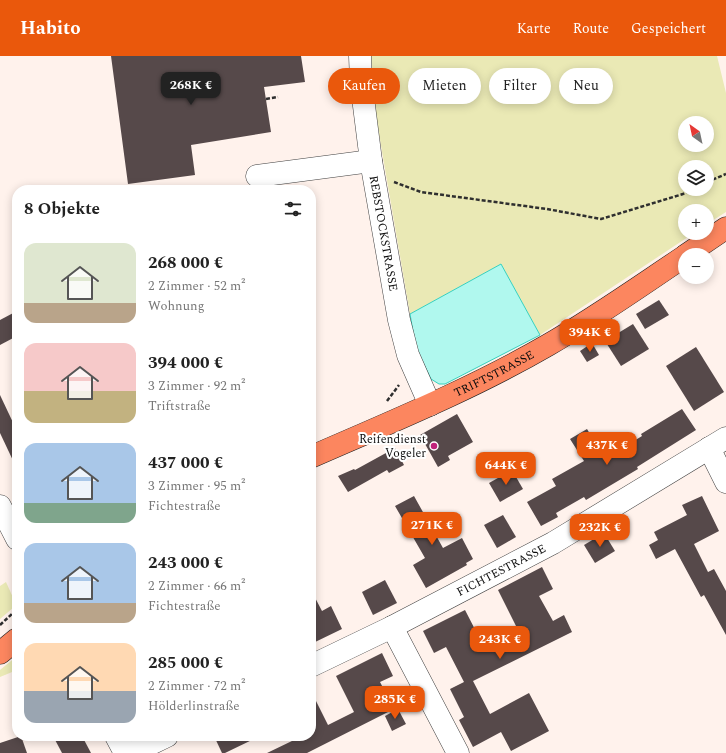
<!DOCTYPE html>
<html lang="de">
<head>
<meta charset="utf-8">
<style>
	:root { --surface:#fff; --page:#f6f6f6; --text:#222; --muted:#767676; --accent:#ea580c }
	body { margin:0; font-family:Spectral,serif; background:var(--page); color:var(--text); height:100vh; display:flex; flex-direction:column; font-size:15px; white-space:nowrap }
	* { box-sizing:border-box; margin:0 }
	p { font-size:13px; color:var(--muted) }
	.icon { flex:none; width:22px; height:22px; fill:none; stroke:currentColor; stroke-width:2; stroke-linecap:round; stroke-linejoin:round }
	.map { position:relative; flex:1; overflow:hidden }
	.details { position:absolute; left:12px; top:129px; width:304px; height:556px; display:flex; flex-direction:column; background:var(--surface); border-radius:16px; box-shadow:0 2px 10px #0003 }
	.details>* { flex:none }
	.banner { position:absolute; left:328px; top:12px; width:338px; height:36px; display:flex; gap:8px }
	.needle { width:26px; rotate:327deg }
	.buttons { position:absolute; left:678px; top:60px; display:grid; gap:8px }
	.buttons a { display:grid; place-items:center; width:36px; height:36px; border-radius:50%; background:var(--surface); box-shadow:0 2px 10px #0003; font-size:20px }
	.price { position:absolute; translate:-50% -34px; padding:0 9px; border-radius:8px; background:var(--accent); color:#fff; font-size:13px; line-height:26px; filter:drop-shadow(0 1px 2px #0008) }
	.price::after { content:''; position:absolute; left:50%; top:24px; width:12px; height:9px; margin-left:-6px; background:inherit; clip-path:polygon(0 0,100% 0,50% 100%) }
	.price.on { background:#222; color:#fff }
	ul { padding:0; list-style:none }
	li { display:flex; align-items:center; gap:12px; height:100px; padding:0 12px }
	li span { display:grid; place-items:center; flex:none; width:112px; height:80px; border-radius:12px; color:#555 }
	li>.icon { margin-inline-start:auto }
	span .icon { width:48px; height:48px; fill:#fffc; stroke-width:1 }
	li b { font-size:17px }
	h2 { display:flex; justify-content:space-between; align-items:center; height:48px; padding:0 12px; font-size:17px }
	.pill { padding:0 14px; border-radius:18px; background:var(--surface); box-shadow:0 2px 10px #0003; font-size:14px; line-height:36px }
	.pill.on { background:var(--accent); color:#fff }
	header { display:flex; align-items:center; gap:24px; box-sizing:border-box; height:56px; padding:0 20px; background:var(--accent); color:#fff }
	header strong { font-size:19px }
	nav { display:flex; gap:22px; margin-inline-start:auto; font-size:14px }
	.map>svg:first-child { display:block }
	.green { fill:#eae9b5; fill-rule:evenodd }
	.water { fill:#b0f8ee; stroke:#35d1bf }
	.building { fill:#56494a }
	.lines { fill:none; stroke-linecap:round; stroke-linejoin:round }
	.minor-casing { stroke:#404040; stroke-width:23 }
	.major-casing { stroke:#1e1e1e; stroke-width:23 }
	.path { stroke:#2f2f2f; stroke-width:2.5; stroke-dasharray:4 2; stroke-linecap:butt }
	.minor { stroke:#fff; stroke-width:22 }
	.major { stroke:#fc865f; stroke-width:22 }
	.poi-dot { fill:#c0217a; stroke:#fff; stroke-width:1.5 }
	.labels { text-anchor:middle; stroke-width:4; stroke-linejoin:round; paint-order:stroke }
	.street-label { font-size:12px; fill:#0d0d0d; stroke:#fff }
	.poi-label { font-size:12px; fill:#0d0d0d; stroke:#fff; text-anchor:end }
</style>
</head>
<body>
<header>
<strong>Habito</strong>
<nav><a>Karte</a><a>Route</a><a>Gespeichert</a></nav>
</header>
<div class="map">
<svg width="726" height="697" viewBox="0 0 726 697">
	<rect width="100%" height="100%" fill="#fff2ec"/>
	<g class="green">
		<path d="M 369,0 L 717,0 L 726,37 L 726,156 L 707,168 L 707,155 L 685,155 L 685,177 L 694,177 L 540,279 L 501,208 L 410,258 L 369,20 ZM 685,67 L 707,67 L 707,89 L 685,89 ZM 685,111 L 707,111 L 707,133 L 685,133 Z"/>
		<path d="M 6,526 L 15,546 L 14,551 L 0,563 L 0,530 Z"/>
		<path d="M 17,600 L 17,614 L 0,621 L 0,614 Z"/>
	</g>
	<path class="water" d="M 501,208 L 540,279 L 445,328 L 439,328 L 431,323 L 416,292 L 410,258 Z"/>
	<g class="building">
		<path d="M 111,0 L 301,0 L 305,26 L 264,31 L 271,76 L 191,89 L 195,119 L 128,128 Z"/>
		<path d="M 659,244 L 669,259 L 645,273 L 636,258 Z"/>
		<path d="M 17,255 L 17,280 L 0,289 L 0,264 Z"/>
		<path d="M 633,268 L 649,293 L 621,310 L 605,285 Z"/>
		<path d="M 592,287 L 599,299 L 587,306 L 580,295 Z"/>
		<path d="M 696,291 L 724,336 L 694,355 L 666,310 Z"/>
		<path d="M 0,339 L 17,375 L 17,413 L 0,377 Z"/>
		<path d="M 682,353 L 696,374 L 637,411 L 638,413 L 586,444 L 584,441 L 556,457 L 558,461 L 541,470 L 527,446 L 556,430 L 552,423 L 584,405 L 570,383 L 587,373 L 605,403 L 642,380 L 641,378 Z"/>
		<path d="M 457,358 L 473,386 L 448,400 L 450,404 L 438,411 L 420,379 Z"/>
		<path d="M 395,392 L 404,409 L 389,417 L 387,414 L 348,436 L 338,420 L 354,413 L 355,414 Z"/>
		<path d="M 512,414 L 523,433 L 500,446 L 489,427 Z"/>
		<path d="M 414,440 L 443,492 L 462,482 L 473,503 L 466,507 L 467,509 L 426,532 L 413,509 L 425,502 L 395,450 Z"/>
		<path d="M 702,440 L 719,475 L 694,488 L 708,516 L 714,513 L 726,535 L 726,579 L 704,539 L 701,541 L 675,493 L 656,503 L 649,489 L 658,484 L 654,476 L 687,459 L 682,449 Z"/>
		<path d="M 503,459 L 516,481 L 497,492 L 484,469 Z"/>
		<path d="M 604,477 L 615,495 L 595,507 L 584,489 Z"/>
		<path d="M 542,511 L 553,533 L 539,540 L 553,565 L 564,559 L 572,576 L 473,625 L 490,658 L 529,637 L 549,675 L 511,695 L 501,676 L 473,691 L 459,664 L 464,661 L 450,633 L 464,626 L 446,591 L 434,597 L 423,575 L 465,554 L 482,587 L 516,570 L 498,534 Z"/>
		<path d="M 385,524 L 397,547 L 373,559 L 362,536 Z"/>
		<path d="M 311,534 L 322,555 L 331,550 L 342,573 L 311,588 Z"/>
		<path d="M 382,597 L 393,620 L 380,626 L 394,653 L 307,697 L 267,697 L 294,684 L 292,680 L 311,680 L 311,635 L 328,669 L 354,656 L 336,620 Z"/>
		<path d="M 398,653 L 406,668 L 392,675 L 385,660 Z"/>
		<path d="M 21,680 L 27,697 L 0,697 L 0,687 Z"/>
		<path d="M 53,680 L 82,680 L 91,697 L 62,697 Z"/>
		<path d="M 214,680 L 260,680 L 225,697 L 222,697 Z"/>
	</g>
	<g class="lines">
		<g class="minor-casing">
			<g id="minor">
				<path id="s1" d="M 360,0 L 361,26 L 371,105 L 399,264 L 408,299 L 430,349"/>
				<path d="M 257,120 L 371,105"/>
				<path d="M 709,392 L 726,426"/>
				<path d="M 0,450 L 17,483"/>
				<path d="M 392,571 L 458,697"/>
				<path id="s2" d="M 311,610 L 392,571 L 553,487 L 726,382"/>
				<path d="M 116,680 L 125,697"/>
				<path d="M 132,697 L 167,680"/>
			</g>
		</g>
		<g class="major-casing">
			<g id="major">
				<path d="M 686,199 L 726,172"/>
				<path id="s3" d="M 311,401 C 391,366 472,333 548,289 C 595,262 640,230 685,200"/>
				<path d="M 0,597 L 17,583"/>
			</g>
		</g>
		<g class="path">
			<path d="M 266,43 L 278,41"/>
			<path d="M 394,126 L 421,136 L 547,153 L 601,163 L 683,138 L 693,133"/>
			<path d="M 707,126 L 726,118"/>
			<path d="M 387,345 L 399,329"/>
			<path d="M 0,569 L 13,557 L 17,551"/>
		</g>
		<use href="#minor" class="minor"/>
		<use href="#major" class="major"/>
	</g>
	<circle class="poi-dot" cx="434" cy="390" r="4"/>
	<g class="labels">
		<g class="street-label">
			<text dy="4" stroke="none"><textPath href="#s1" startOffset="179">REBSTOCKSTRASSE</textPath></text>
			<text dy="4" stroke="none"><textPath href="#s3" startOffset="201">TRIFTSTRASSE</textPath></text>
			<text dy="4" stroke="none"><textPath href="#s2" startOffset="213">FICHTESTRASSE</textPath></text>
		</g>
		<g class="poi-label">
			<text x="426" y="387">Reifendienst<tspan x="426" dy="14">Vogeler</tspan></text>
		</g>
	</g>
</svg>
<div class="buttons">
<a><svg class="needle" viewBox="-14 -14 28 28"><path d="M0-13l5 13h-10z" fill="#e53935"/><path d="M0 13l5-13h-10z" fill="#767676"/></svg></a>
<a><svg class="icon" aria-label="layers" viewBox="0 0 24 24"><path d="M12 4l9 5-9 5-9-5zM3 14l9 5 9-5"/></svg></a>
<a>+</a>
<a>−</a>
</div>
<b class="price on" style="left:191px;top:50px">268K €</b>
<b class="price" style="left:590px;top:297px">394K €</b>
<b class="price" style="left:607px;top:410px">437K €</b>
<b class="price" style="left:506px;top:430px">644K €</b>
<b class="price" style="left:432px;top:490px">271K €</b>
<b class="price" style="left:600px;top:492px">232K €</b>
<b class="price" style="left:500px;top:604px">243K €</b>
<b class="price" style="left:395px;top:664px">285K €</b>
<div class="banner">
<a class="pill on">Kaufen</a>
<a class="pill">Mieten</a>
<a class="pill">Filter</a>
<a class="pill">Neu</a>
</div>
<section class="details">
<h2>8 Objekte<svg class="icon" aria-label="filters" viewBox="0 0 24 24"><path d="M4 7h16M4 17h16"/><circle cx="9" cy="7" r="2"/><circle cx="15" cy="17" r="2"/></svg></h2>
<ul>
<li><span style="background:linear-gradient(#dfe7d0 75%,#b9a48a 0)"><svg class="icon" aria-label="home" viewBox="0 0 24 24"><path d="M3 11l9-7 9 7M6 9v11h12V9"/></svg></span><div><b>268 000 €</b><p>2 Zimmer · 52 m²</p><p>Wohnung</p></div></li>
<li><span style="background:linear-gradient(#f6c9c9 60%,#c2b280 0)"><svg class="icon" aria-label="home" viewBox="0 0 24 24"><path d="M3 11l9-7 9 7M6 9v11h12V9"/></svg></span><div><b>394 000 €</b><p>3 Zimmer · 92 m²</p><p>Triftstraße</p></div></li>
<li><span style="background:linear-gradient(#a9c7e8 75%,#7fa58c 0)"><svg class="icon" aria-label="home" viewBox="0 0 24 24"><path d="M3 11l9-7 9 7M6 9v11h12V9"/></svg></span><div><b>437 000 €</b><p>3 Zimmer · 95 m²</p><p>Fichtestraße</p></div></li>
<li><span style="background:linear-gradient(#a9c7e8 75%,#b9a48a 0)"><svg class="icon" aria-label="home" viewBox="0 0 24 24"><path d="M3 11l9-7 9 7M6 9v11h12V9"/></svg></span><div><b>243 000 €</b><p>2 Zimmer · 66 m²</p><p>Fichtestraße</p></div></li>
<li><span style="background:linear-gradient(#ffd9b3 60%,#9aa5b1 0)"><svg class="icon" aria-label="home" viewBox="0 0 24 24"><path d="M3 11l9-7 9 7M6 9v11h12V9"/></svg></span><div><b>285 000 €</b><p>2 Zimmer · 72 m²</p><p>Hölderlinstraße</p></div></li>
</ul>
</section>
</div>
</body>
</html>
